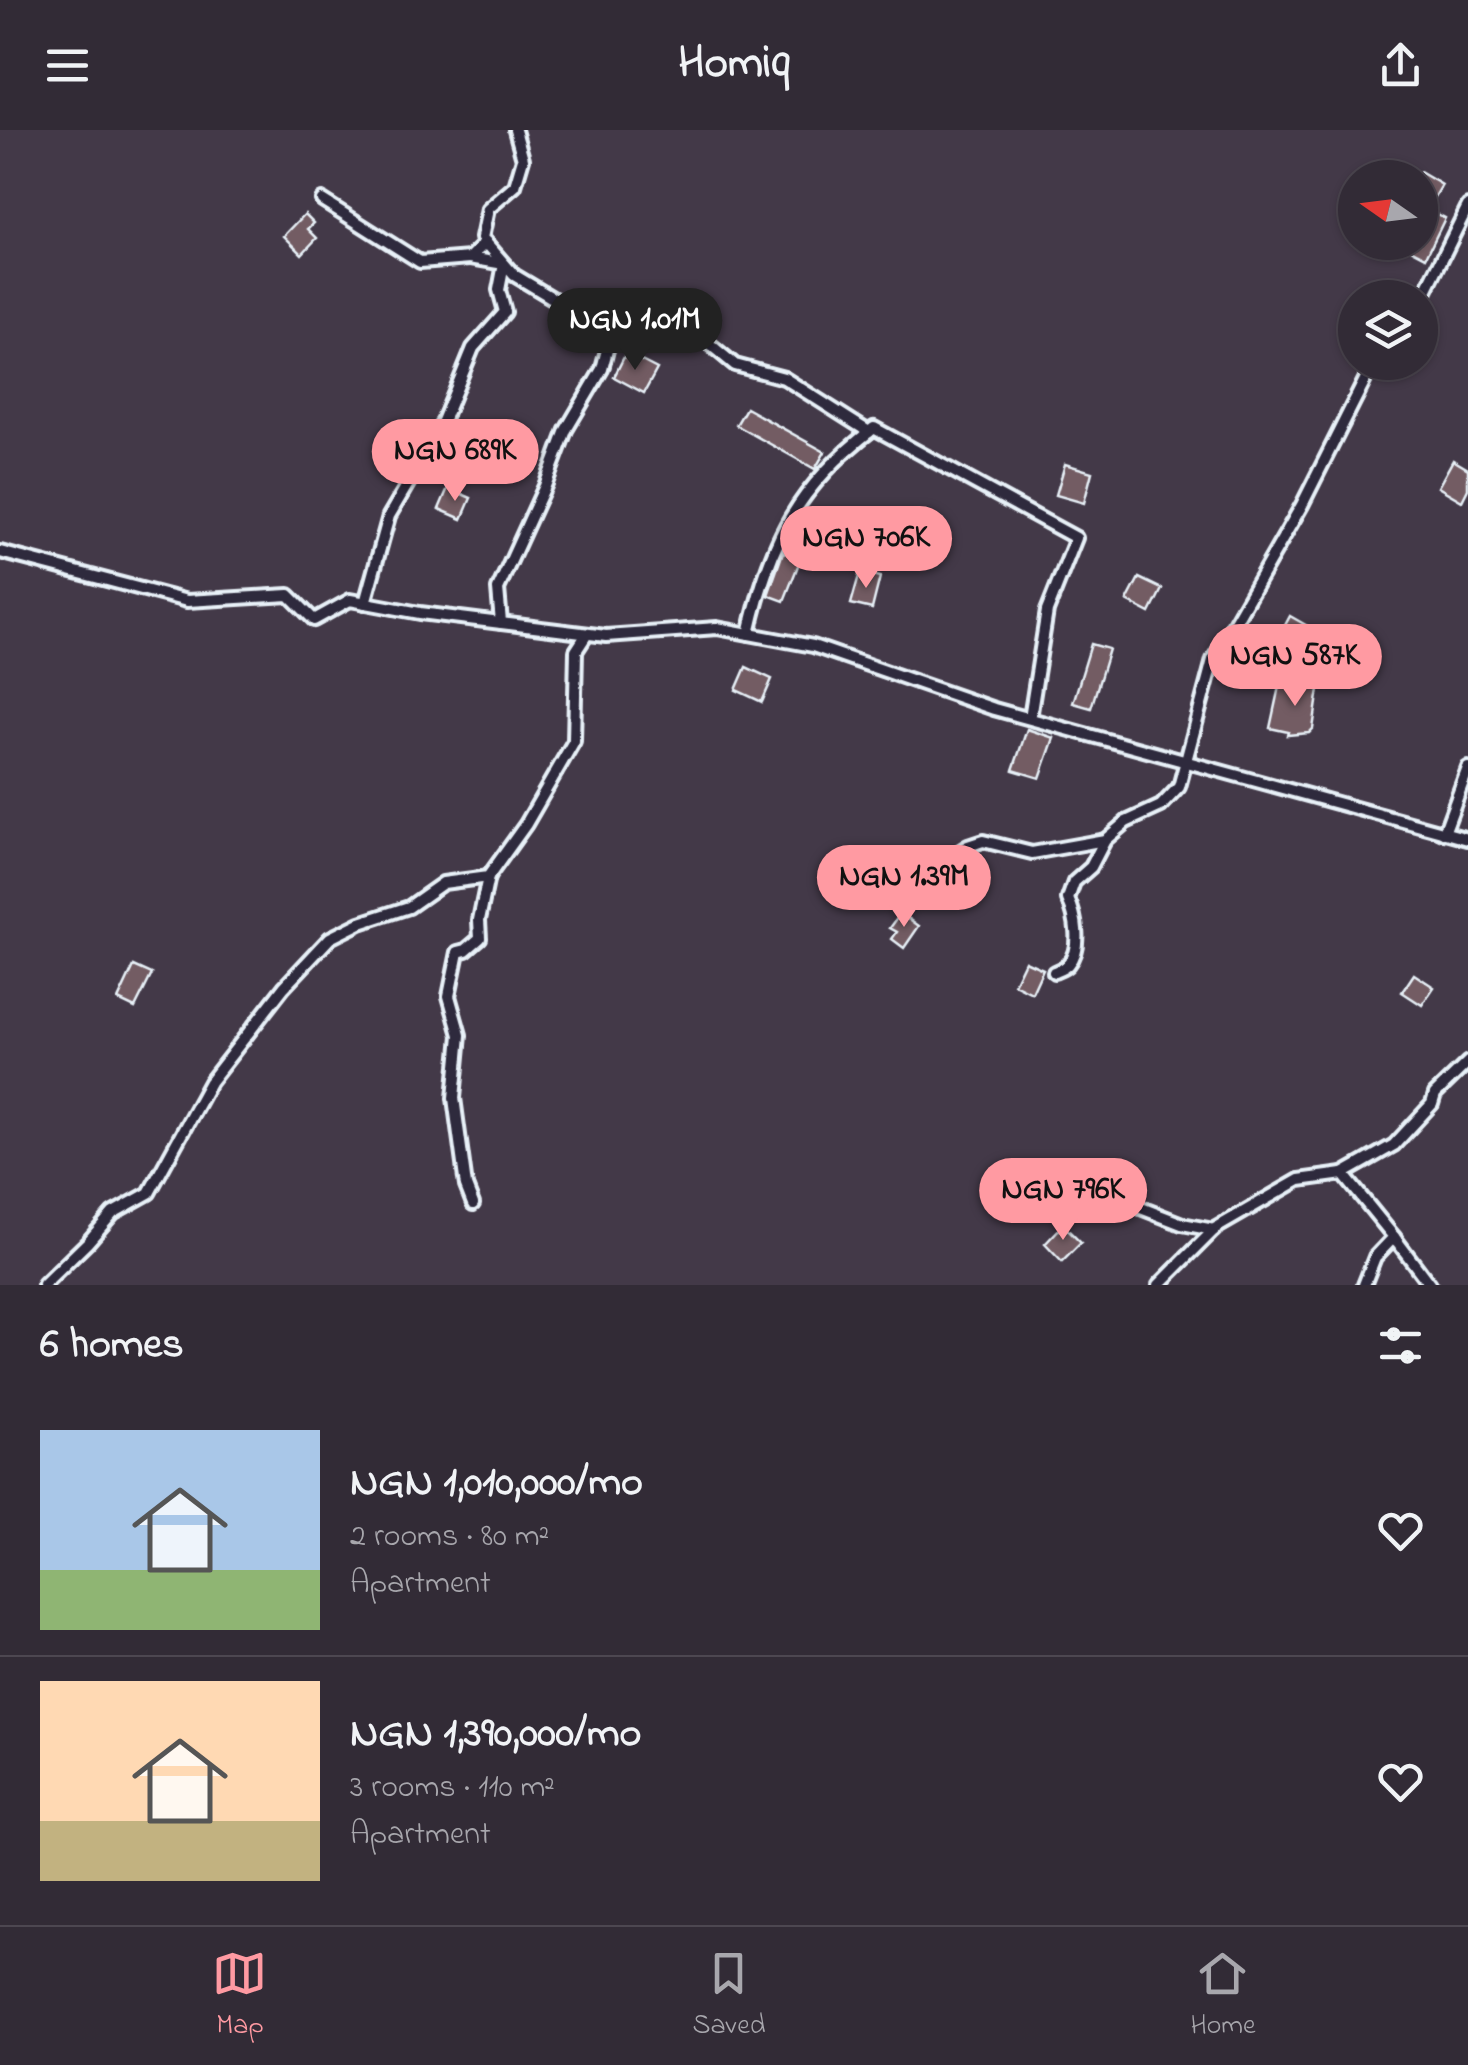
<!DOCTYPE html>
<html lang="en">
<head>
<meta charset="utf-8">
<style>
	:root { --surface:#322b36; --page:#3a333e; --text:#f1f3f6; --muted:#a8a7ad; --line:#4d4751; --accent:#ff9aa2 }
	body { margin:0; font-family:"Indie Flower",sans-serif; background:var(--page); color:var(--text); height:100vh; display:flex; flex-direction:column; font-size:38px; white-space:nowrap }
	* { box-sizing:border-box; margin:0 }
	p { font-size:32px; color:var(--muted) }
	.icon { flex:none; width:55px; height:55px; fill:none; stroke:currentColor; stroke-width:2; stroke-linecap:round; stroke-linejoin:round }
	.map { position:relative; height:1155px; overflow:hidden }
	.side { display:flex; flex-direction:column; background:var(--surface); flex:1 }
	.side>* { flex:none }
	.needle { width:65px; rotate:284deg }
	.fabs { position:absolute; left:1338px; top:30px; display:grid; gap:20px }
	.fabs a { display:grid; place-items:center; width:100px; height:100px; border-radius:50%; background:var(--surface); box-shadow:0 2px 8px #0004,0 0 0 2px var(--line); font-size:50px }
	.price { position:absolute; translate:-50% -85px; padding:0 22px; border-radius:35px; background:var(--accent); color:#111; font-size:32px; line-height:65px; filter:drop-shadow(0 2px 5px #0008) }
	.price::after { content:''; position:absolute; left:50%; top:60px; width:30px; height:22px; margin-left:-15px; background:inherit; clip-path:polygon(0 0,100% 0,50% 100%) }
	.price.active { background:#222; color:#fff }
	ul { padding:0; list-style:none }
	li { display:flex; align-items:center; gap:30px; height:250px; padding:0 40px }
	li+li { border-top:2px solid var(--line) }
	li span { display:grid; place-items:center; flex:none; width:280px; height:200px; border-radius:0px; color:#555 }
	li>.icon { margin-inline-start:auto }
	span .icon { width:120px; height:120px; fill:#fffc; stroke-width:1 }
	li b { font-size:42px }
	h2 { display:flex; justify-content:space-between; align-items:center; height:120px; padding:0 40px; font-size:42px }
	header { display:flex; justify-content:space-between; align-items:center; height:130px; padding:0 40px; background:var(--surface); font-size:45px; font-weight:700 }
	.dock { display:flex; justify-content:space-around; align-items:center; height:140px; border-top:2px solid var(--line); background:var(--surface); font-size:28px; color:var(--muted) }
	.dock a { display:grid; justify-items:center; gap:5px }
	.dock .active { color:var(--accent) }
	.map>svg:first-child { display:block }
	.building { fill:#735c63; stroke:#e8f1f8; stroke-width:2.5 }
	.lines { fill:none; stroke-linecap:round; stroke-linejoin:round }
	.minor-casing { stroke:#e8f1f8; stroke-width:18 }
	.minor { stroke:#2f2a3d; stroke-width:10 }
</style>
</head>
<body>
<header><svg class="icon" aria-label="menu" viewBox="0 0 24 24"><path d="M4 6h16M4 12h16M4 18h16"/></svg>Homiq<svg class="icon" aria-label="share" viewBox="0 0 24 24"><path d="M12 15V3M7 8l5-5 5 5M5 13v7h14v-7"/></svg></header>
<div class="map">
<svg width="1468" height="1155" viewBox="0 0 1468 1155">
	<rect width="100%" height="100%" fill="#433948"/>
	<filter id="ink" filterUnits="userSpaceOnUse"><feTurbulence type="fractalNoise" baseFrequency=".01" numOctaves="2"/><feDisplacementMap in="SourceGraphic" scale="20" xChannelSelector="R" yChannelSelector="G"/><feConvolveMatrix kernelMatrix="1 2 1 2 8 2 1 2 1" color-interpolation-filters="sRGB"/></filter>
	<g filter="url(#ink)">
		<g class="building">
			<path d="M 1420,42 L 1442,55 L 1428,79 L 1445,88 L 1426,127 L 1397,112 L 1420,112 Z"/>
			<path d="M 305,84 L 314,93 L 308,99 L 317,108 L 302,124 L 284,106 Z"/>
			<path d="M 626,223 L 657,239 L 644,263 L 614,247 Z"/>
			<path d="M 746,278 L 825,322 L 815,339 L 736,295 Z"/>
			<path d="M 1453,330 L 1468,339 L 1468,359 L 1462,371 L 1438,357 Z"/>
			<path d="M 1065,334 L 1092,342 L 1084,373 L 1056,365 Z"/>
			<path d="M 448,358 L 471,368 L 462,389 L 439,379 Z"/>
			<path d="M 783,422 L 801,428 L 784,471 L 768,465 Z"/>
			<path d="M 860,442 L 880,447 L 872,479 L 851,474 Z"/>
			<path d="M 1139,448 L 1162,459 L 1150,483 L 1127,471 Z"/>
			<path d="M 1290,486 L 1311,498 L 1296,526 L 1275,514 Z"/>
			<path d="M 1091,514 L 1109,519 L 1091,578 L 1073,573 Z"/>
			<path d="M 746,537 L 772,549 L 762,572 L 736,560 Z"/>
			<path d="M 1280,552 L 1319,559 L 1313,599 L 1309,603 L 1287,605 L 1288,602 L 1270,598 Z"/>
			<path d="M 1027,599 L 1054,608 L 1040,648 L 1013,640 Z"/>
			<path d="M 901,783 L 919,796 L 904,818 L 892,809 L 897,802 L 890,798 Z"/>
			<path d="M 1025,831 L 1043,839 L 1032,863 L 1014,854 Z"/>
			<path d="M 134,836 L 152,844 L 135,878 L 118,870 Z"/>
			<path d="M 1414,844 L 1434,857 L 1422,875 L 1402,862 Z"/>
			<path d="M 1063,1095 L 1081,1113 L 1062,1132 L 1045,1114 Z"/>
		</g>
		<g class="lines">
			<g class="minor-casing">
				<g id="minor">
					<path d="M 322,70 L 420,132 L 470,128"/>
					<path d="M 1420,173 L 1468,76"/>
					<path d="M 579,184 L 605,179 L 665,210 L 706,211 L 735,235 L 784,248 L 869,302"/>
					<path d="M 0,422 L 187,471 L 289,465 L 314,490 L 350,470 L 420,483 L 606,506 L 717,498 L 813,516 L 994,579 L 1468,709"/>
					<path d="M 365,473 L 389,386 L 439,301 L 473,218 L 505,182 L 499,160 L 504,134 L 470,128 L 486,112"/>
					<path d="M 501,493 L 498,459 L 545,356 L 566,300 L 602,239 L 607,220 L 599,196 L 514,145 L 482,108 L 488,79 L 515,56 L 523,29 L 515,0"/>
					<path d="M 749,504 C 770,410 797,357 874,298 L 1076,408 L 1047,481 L 1030,588"/>
					<path d="M 1444,703 L 1468,638"/>
					<path d="M 933,738 L 968,716 L 983,711 L 1032,723 L 1105,710"/>
					<path d="M 1054,842 C 1059,840 1065,838 1068,834 C 1082,818 1076,786 1068,769 L 1074,752 L 1091,737 L 1105,710 L 1126,692 L 1161,676 L 1179,657 L 1213,530 L 1302,375 L 1374,232"/>
					<path d="M 1343,1044 L 1394,1107 L 1375,1127 L 1364,1155"/>
					<path d="M 1123,1071 L 1182,1094 L 1214,1100"/>
					<path d="M 473,1074 L 466,1056 L 454,968 L 460,905 L 449,866 L 458,822 L 466,820 L 480,808 L 479,790 L 488,747"/>
					<path d="M 1394,1107 L 1430,1155"/>
					<path d="M 44,1155 L 87,1113 L 113,1083 L 149,1063 L 210,952 L 284,857 L 330,808 L 360,793 L 409,777 L 443,753 L 488,747 L 526,694 L 574,611 L 576,521 L 587,504"/>
					<path d="M 1159,1155 L 1216,1098 L 1299,1050 L 1343,1044 L 1394,1015 L 1432,974 L 1435,964 L 1468,932"/>
				</g>
			</g>
			<use href="#minor" class="minor"/>
		</g>
	</g>
</svg>
<div class="fabs">
<a><svg class="needle" viewBox="-14 -14 28 28"><path d="M0-13l5 13h-10z" fill="#e53935"/><path d="M0 13l5-13h-10z" fill="#a8a7ad"/></svg></a>
<a><svg class="icon" aria-label="layers" viewBox="0 0 24 24"><path d="M12 4l9 5-9 5-9-5zM3 14l9 5 9-5"/></svg></a>
</div>
<b class="price active" style="left:635px;top:243px">NGN 1.01M</b>
<b class="price" style="left:455px;top:374px">NGN 689K</b>
<b class="price" style="left:866px;top:461px">NGN 706K</b>
<b class="price" style="left:1295px;top:579px">NGN 587K</b>
<b class="price" style="left:904px;top:800px">NGN 1.39M</b>
<b class="price" style="left:1063px;top:1113px">NGN 796K</b>
</div>
<section class="side">
<h2>6 homes<svg class="icon" aria-label="filters" viewBox="0 0 24 24"><path d="M4 7h16M4 17h16"/><circle cx="9" cy="7" r="2"/><circle cx="15" cy="17" r="2"/></svg></h2>
<ul>
<li><span style="background:linear-gradient(#a9c7e8 70%,#8fb573 0)"><svg class="icon" aria-label="home" viewBox="0 0 24 24"><path d="M3 11l9-7 9 7M6 9v11h12V9"/></svg></span><div><b>NGN 1,010,000/mo</b><p>2 rooms · 80 m²</p><p>Apartment</p></div><svg class="icon" aria-label="heart" viewBox="0 0 24 24"><path d="M12 20l-8-8c-3-5 5-10 8-4 3-6 11-1 8 4z"/></svg></li>
<li><span style="background:linear-gradient(#ffd9b3 70%,#c2b280 0)"><svg class="icon" aria-label="home" viewBox="0 0 24 24"><path d="M3 11l9-7 9 7M6 9v11h12V9"/></svg></span><div><b>NGN 1,390,000/mo</b><p>3 rooms · 110 m²</p><p>Apartment</p></div><svg class="icon" aria-label="heart" viewBox="0 0 24 24"><path d="M12 20l-8-8c-3-5 5-10 8-4 3-6 11-1 8 4z"/></svg></li>
</ul>
</section>
<nav class="dock">
<a class="active"><svg class="icon" aria-label="map" viewBox="0 0 24 24"><path d="M3 6l6-2 6 2 6-2v14l-6 2-6-2-6 2zM9 4v14M15 6v14"/></svg>Map</a>
<a><svg class="icon" aria-label="saved" viewBox="0 0 24 24"><path d="M7 4h10v16l-5-4-5 4z"/></svg>Saved</a>
<a><svg class="icon" aria-label="home" viewBox="0 0 24 24"><path d="M3 11l9-7 9 7M6 9v11h12V9"/></svg>Home</a>
</nav>
</body>
</html>
